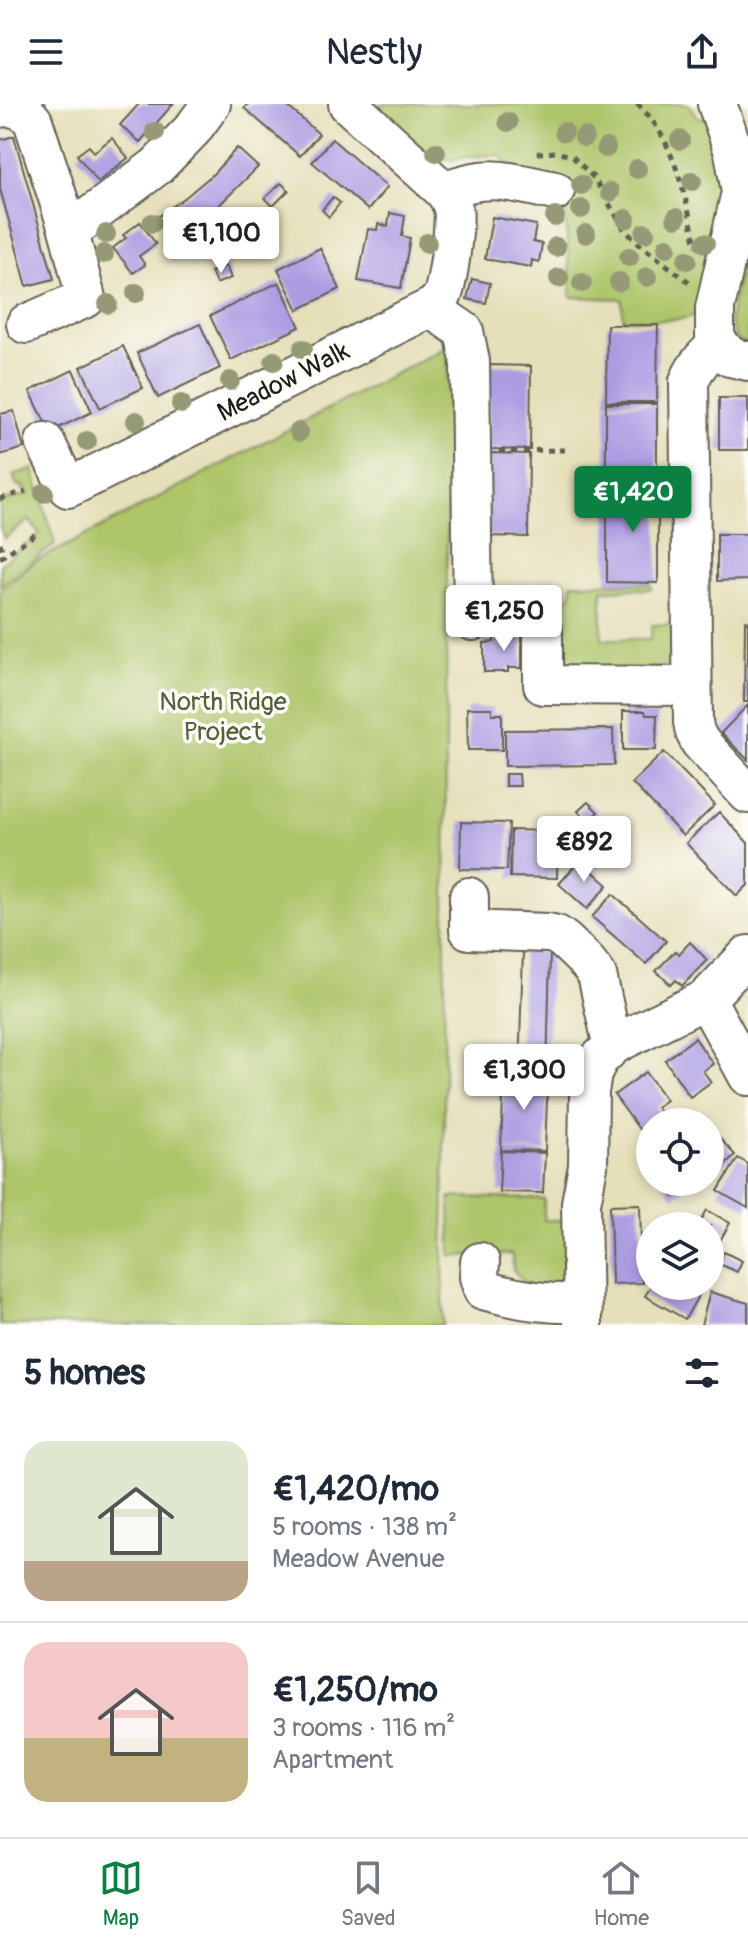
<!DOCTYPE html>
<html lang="en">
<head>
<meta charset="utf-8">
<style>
	:root { --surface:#fff; --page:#f2f2f3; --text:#1f2937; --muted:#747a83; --line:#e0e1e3; --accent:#0b8043 }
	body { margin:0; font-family:Pangolin,sans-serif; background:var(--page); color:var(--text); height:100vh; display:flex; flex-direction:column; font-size:30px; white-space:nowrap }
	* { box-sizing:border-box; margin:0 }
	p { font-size:26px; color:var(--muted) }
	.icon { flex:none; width:44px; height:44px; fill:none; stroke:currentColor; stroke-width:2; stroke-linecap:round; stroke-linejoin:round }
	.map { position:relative; height:1221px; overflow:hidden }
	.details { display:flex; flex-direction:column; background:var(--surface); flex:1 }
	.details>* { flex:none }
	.buttons { position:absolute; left:636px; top:1004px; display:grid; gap:16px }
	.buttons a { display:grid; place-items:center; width:88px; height:88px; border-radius:50%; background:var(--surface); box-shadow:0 4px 12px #0003; font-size:40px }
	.price { position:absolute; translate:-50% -68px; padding:0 18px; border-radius:8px; background:#fff; color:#222; font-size:26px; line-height:52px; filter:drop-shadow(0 2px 4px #0008) }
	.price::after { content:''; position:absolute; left:50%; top:48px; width:24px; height:18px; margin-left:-12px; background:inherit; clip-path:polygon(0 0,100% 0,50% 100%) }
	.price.active { background:var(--accent); color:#fff }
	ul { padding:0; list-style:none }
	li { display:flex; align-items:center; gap:24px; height:200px; padding:0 24px }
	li+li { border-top:2px solid var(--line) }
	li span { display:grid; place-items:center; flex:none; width:224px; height:160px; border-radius:24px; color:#555 }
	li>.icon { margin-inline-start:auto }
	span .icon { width:96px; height:96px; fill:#fffc; stroke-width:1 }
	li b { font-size:34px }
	h2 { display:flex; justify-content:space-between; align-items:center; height:96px; padding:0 24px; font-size:34px }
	header { display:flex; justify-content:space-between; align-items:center; height:104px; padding:0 24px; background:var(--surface); font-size:36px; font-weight:600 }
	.menu { display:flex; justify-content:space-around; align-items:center; height:112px; border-top:2px solid var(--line); background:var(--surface); font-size:22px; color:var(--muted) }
	.menu a { display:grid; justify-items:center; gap:4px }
	.menu .active { color:var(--accent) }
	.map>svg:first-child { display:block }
	.green { fill:#adc469; stroke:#647042; stroke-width:2 }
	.building { fill:#ac9de2 }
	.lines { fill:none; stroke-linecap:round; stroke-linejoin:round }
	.minor-casing { stroke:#626053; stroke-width:42 }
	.path { stroke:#626053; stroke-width:5; stroke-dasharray:6 6; stroke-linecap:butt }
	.minor { stroke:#fff; stroke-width:38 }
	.tree { fill:#969974 }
	.labels { text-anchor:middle; stroke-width:7; stroke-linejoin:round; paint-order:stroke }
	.street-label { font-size:26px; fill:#1c1c1c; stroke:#fdfcf7 }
	.park-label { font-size:26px; fill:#565f3b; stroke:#fdfcf7 }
</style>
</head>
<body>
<header><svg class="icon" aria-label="menu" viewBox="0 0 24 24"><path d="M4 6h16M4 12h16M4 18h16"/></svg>Nestly<svg class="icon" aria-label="share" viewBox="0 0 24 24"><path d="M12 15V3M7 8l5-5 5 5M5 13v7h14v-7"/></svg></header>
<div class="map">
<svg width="748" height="1221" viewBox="0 0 748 1221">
	<rect width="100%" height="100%" fill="#fdfcf7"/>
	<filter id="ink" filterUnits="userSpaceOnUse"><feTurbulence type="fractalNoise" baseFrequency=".0125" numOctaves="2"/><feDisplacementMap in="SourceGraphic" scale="16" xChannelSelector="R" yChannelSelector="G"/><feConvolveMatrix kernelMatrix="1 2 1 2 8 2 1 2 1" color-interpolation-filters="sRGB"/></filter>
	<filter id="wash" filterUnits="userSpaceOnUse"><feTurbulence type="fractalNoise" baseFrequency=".006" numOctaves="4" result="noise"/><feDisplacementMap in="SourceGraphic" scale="32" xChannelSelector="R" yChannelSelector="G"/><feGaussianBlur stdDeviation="1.8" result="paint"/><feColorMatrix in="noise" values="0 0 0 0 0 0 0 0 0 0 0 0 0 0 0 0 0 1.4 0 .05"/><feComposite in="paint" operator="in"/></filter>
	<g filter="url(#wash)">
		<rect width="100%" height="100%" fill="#e5dfba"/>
		<g class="green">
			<path d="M 371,0 L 689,0 L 698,14 L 707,14 L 727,63 L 698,209 C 684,220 642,215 623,215 L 622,195 L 571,193 L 563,78 L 516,66 L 499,51 L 465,53 L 452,56 L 442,54 L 436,57 Z"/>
			<path d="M 748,126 L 748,241 L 737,237 L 729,216 Z"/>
			<path d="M 448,242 L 443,1221 L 0,1221 L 0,486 L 35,458 Z"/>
			<path d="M 33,365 L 55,440 L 0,482 L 0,461 L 40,430 L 29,416 L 4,435 L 0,423 L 0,398 L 28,390 L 26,384 L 23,385 L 22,381 L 17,382 L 13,371 Z"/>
			<path d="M 572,479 L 651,480 L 652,485 L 602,486 L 602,535 L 651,535 L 652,521 L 681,520 L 676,563 L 565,570 L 544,524 L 503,525 L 503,520 L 547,509 L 572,490 Z"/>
			<path d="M 450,1093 L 544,1095 L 544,1116 L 568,1117 L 567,1186 L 532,1186 L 513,1166 L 512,1150 L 451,1152 Z"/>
		</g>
		<g id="blocks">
			<g class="building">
				<path d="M 139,0 L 173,0 L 140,38 L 120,21 Z"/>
				<path d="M 248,0 L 285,0 L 319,30 L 300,52 L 244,4 Z"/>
				<path d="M 14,32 L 54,175 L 27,182 L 0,85 L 0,36 Z"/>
				<path d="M 112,34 L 128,54 L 98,78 L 77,51 L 89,42 L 94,48 Z"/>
				<path d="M 332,35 L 387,83 L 368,106 L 312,58 Z"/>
				<path d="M 237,44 L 258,63 L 204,116 L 175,136 L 158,113 L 187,92 L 213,70 Z"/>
				<path d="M 281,79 L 289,86 L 273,102 L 265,94 Z"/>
				<path d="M 333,93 L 340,99 L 329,113 L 322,106 Z"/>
				<path d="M 390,109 L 405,112 L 402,132 L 410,134 L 401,184 L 358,177 L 368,125 L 377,126 L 378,120 L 388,122 Z"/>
				<path d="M 492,113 L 536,121 L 533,138 L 542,140 L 539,158 L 532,156 L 531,163 L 485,155 Z"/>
				<path d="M 140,118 L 156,140 L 139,152 L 145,161 L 133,169 L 113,144 L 126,134 L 123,131 Z"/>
				<path d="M 320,144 L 340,185 L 298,206 L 278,165 Z"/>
				<path d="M 226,162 L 231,174 L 216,180 L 211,168 Z"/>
				<path d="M 472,175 L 490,179 L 486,199 L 467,195 Z"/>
				<path d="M 279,178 L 300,223 L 231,256 L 210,212 Z"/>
				<path d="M 200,220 L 220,264 L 158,294 L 137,249 Z"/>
				<path d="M 607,221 L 658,221 L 657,298 L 606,298 Z"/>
				<path d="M 123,242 L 143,284 L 100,304 L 81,263 Z"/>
				<path d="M 490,261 L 531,262 L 530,346 L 488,345 Z"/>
				<path d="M 73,266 L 92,308 L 50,328 L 30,287 Z"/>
				<rect x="719" y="294" width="29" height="52"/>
				<rect x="606" y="300" width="51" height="78"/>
				<path d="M 14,307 L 24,344 L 0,351 L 0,310 Z"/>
				<path d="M 489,349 L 529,350 L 528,433 L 487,432 Z"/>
				<path d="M 607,382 L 658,382 L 658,479 L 607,478 Z"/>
				<path d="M 717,430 L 748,430 L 748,476 L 717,477 Z"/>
				<path d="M 745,516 L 748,517 L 748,598 L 744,598 Z"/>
				<path d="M 494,529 L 522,529 L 522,564 L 508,564 L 508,568 L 484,568 L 484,539 L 494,538 Z"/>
				<path d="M 748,601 L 748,656 L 721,629 Z"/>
				<path d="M 467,604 L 492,604 L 492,610 L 502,610 L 502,646 L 468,646 Z"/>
				<path d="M 623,607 L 645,607 L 646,611 L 657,611 L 656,646 L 623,646 Z"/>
				<path d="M 613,625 L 614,661 L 505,662 L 505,626 Z"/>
				<path d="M 664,648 L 715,701 L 683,732 L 632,679 Z"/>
				<path d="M 505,670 L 519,670 L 520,682 L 505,682 Z"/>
				<path d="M 588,698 L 598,708 L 588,718 L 578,707 Z"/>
				<path d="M 719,708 L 748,739 L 748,781 L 737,792 L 686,739 Z"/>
				<path d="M 461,718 L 509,719 L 507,766 L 460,765 Z"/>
				<path d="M 511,726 L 558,727 L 557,774 L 510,773 Z"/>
				<path d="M 580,756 L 608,781 L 587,805 L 559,780 Z"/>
				<path d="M 613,790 L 666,837 L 646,860 L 592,813 Z"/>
				<path d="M 690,838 L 707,856 L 682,882 L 676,876 L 671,881 L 656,867 L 675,847 L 679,850 Z"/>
				<path d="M 523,848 L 550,849 L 547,967 L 519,966 Z"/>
				<path d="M 695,934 L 713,960 L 703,967 L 711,978 L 690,993 L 665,956 Z"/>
				<path d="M 504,968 L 548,969 L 545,1047 L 501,1046 Z"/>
				<path d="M 646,968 L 666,996 L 656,1003 L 664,1014 L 658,1018 L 650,1018 L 650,1023 L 642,1029 L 614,991 Z"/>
				<path d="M 710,1024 L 735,1051 L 710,1074 Z"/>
				<path d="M 501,1047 L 545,1049 L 543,1089 L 499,1088 Z"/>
				<path d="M 738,1054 L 748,1060 L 748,1104 L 718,1087 Z"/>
				<path d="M 669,1078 L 690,1078 L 674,1093 L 664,1082 Z"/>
				<path d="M 640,1100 L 642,1179 L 612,1180 L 610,1101 Z"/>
				<path d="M 707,1106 L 730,1119 L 717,1142 L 710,1138 L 710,1122 L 698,1122 Z"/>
				<path d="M 724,1148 L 742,1157 L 737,1168 L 719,1160 Z"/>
				<path d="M 651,1182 L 704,1182 L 685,1215 L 645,1192 Z"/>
				<path d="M 710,1188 L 748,1199 L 748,1221 L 701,1221 Z"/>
			</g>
		</g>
	</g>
	<g filter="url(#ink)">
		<use href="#blocks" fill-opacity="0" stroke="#626053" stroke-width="2"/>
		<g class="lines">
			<g class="minor-casing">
				<g id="minor">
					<path d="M 717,0 L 734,48 L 741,88 L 715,204 L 715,235 L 730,253 L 748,257"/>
					<path d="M 0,4 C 14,1 25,6 33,17 L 69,128 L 86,194 L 26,220"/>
					<path d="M 444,87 C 490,68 509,78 555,87"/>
					<path d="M 69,128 L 157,62 L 192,26 L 211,0"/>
					<path d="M 434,202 L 442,212 L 464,227 L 470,257 L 473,517"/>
					<path d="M 719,240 C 705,251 696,261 689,277 L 693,618 L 695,628 L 700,638 L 748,690"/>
					<path d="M 45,338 L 68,384 L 434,202 C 437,199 440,196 442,192 C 448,181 456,116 453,104 C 451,98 448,92 444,87 L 348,0"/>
					<path d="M 543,528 L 543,581 L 692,582"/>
					<path d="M 469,793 L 469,826 L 548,829 L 557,831 L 565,837 L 587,858 L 597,871 L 610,930 L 615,940"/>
					<path d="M 706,895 L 748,972"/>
					<path d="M 480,1158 L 479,1173 L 483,1186 C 515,1195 548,1201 582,1199"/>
					<path d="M 583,1221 L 581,1099 L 588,1062 L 589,988 L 592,969 L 599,955 L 615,940 L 706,895 L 748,851"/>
				</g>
			</g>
			<g class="path">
				<path d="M 637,0 C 673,30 687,97 696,142"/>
				<path d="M 537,49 L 557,48 L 573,53 L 594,74 L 624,125 L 639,140 L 689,178"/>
				<path d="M 499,347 L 566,346"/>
				<path d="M 0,395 L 26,387"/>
				<path d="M 0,439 L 4,452"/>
				<path d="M 0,454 L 37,429"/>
			</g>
			<use href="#minor" class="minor"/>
		</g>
		<g class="tree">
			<circle cx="508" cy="18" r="10"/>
			<circle cx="155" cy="28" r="10"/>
			<circle cx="564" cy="28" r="10"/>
			<circle cx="584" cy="33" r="10"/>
			<circle cx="680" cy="36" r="10"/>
			<circle cx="606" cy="44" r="10"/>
			<circle cx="436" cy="48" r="10"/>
			<circle cx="637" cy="65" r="10"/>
			<circle cx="692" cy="77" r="10"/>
			<circle cx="581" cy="81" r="10"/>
			<circle cx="610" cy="88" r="10"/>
			<circle cx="581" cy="105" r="10"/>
			<circle cx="555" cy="113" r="10"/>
			<circle cx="676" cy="114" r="10"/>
			<circle cx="626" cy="115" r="10"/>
			<circle cx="152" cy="119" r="10"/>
			<circle cx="645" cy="129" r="10"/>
			<circle cx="106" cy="130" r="10"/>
			<circle cx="586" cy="130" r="10"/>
			<circle cx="427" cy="139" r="10"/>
			<circle cx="705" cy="139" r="10"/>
			<circle cx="556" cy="143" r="10"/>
			<circle cx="667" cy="143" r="10"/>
			<circle cx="104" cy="150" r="10"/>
			<circle cx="629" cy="153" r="10"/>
			<circle cx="687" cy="156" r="10"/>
			<circle cx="647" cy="173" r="10"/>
			<circle cx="559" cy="174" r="10"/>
			<circle cx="619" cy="178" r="10"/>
			<circle cx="582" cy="179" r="10"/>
			<circle cx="136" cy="189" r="10"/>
			<circle cx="108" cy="200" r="10"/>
			<circle cx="303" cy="245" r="10"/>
			<circle cx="274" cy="257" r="10"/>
			<circle cx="230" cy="277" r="10"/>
			<circle cx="181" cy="300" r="10"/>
			<circle cx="136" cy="317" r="10"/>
			<circle cx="299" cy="328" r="10"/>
			<circle cx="87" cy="337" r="10"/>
			<circle cx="44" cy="389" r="10"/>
		</g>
	</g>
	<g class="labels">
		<g class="street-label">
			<text transform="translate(283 277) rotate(-27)" y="9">Meadow Walk</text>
		</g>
		<g class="park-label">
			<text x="223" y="606">North Ridge<tspan x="223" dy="30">Project</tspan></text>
		</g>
	</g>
</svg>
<div class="buttons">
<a><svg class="icon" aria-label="locate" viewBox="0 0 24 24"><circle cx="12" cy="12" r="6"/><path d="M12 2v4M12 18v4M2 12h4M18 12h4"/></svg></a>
<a><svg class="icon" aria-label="layers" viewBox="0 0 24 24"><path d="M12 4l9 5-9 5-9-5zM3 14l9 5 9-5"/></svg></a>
</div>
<b class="price" style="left:221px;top:171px">€1,100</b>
<b class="price active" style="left:633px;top:430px">€1,420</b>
<b class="price" style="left:504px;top:549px">€1,250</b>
<b class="price" style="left:584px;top:780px">€892</b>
<b class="price" style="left:524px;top:1008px">€1,300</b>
</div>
<section class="details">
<h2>5 homes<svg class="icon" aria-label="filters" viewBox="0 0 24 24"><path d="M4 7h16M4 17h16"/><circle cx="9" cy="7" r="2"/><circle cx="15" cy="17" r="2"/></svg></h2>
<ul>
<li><span style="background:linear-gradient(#dfe7d0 75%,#b9a48a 0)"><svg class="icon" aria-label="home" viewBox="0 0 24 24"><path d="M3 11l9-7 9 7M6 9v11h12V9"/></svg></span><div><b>€1,420/mo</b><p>5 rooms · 138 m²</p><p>Meadow Avenue</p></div></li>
<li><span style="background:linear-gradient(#f6c9c9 60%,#c2b280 0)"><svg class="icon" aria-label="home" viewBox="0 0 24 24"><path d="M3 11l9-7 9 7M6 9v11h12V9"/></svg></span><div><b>€1,250/mo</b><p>3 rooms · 116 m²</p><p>Apartment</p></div></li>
</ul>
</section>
<nav class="menu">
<a class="active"><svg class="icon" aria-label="map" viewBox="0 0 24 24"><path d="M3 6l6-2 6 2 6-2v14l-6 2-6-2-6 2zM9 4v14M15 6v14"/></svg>Map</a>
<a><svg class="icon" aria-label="saved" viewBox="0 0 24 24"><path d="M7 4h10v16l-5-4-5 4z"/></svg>Saved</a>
<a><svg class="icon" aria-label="home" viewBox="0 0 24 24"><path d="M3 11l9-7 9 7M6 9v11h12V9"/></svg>Home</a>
</nav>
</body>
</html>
